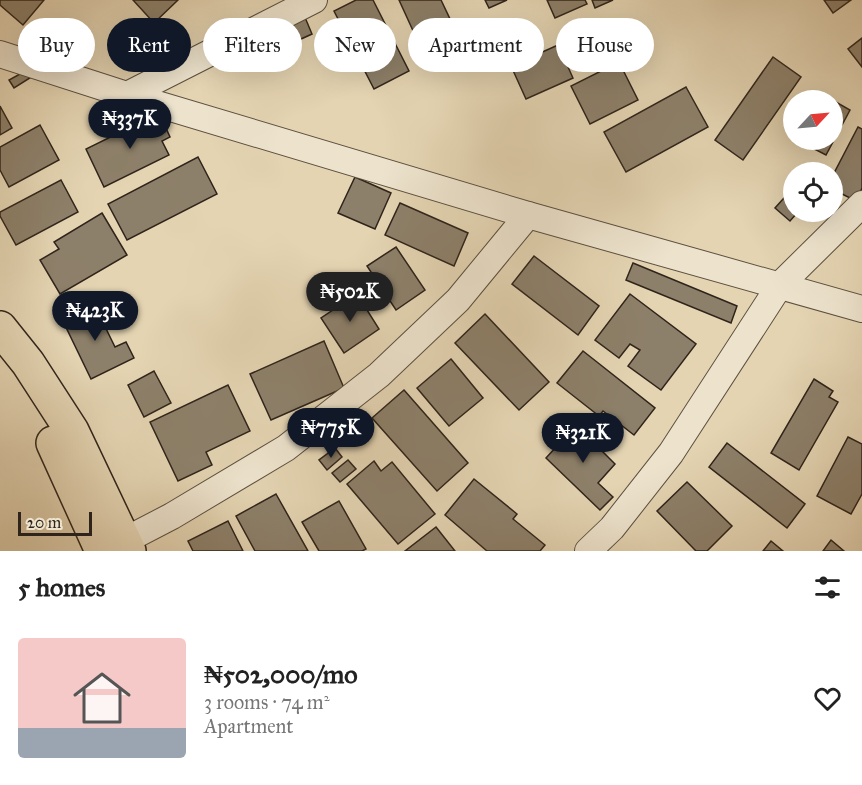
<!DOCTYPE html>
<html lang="en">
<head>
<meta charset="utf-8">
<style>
	:root { --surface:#fff; --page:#f6f6f6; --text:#222; --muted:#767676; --accent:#111827 }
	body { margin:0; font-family:"IM FELL Great Primer",serif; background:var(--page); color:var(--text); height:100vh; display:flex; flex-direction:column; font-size:22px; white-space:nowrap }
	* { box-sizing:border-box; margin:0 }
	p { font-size:20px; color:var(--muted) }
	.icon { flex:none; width:33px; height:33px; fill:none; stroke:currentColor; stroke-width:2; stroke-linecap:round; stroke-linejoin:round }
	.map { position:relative; height:551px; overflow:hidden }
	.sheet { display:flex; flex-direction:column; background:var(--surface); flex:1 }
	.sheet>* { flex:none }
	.hud { position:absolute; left:18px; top:18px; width:826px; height:54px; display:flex; gap:12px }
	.needle { width:39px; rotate:64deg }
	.tools { position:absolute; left:783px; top:90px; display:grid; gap:12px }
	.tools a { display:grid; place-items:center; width:60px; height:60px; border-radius:50%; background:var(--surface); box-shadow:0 6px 24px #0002; font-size:30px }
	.scale { position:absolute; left:18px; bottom:15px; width:74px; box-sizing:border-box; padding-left:6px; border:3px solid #2f241b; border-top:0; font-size:16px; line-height:21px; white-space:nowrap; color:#2f241b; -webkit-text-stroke:4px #ede3cd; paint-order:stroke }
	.price { position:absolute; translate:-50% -51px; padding:0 14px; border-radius:21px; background:var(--accent); color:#fff; font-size:20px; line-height:39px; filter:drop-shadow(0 2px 3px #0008) }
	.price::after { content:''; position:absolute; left:50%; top:36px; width:18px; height:14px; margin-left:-9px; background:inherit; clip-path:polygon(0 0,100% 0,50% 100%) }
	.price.current { background:#222; color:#fff }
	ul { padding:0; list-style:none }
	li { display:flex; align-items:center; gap:18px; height:150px; padding:0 18px }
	li span { display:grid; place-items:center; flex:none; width:168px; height:120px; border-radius:6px; color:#555 }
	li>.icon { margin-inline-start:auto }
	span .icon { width:72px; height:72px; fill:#fffc; stroke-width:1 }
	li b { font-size:26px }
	h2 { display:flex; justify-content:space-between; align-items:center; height:72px; padding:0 18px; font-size:26px }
	.tag { padding:0 21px; border-radius:27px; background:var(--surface); box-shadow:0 6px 24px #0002; font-size:21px; line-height:54px }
	.tag.current { background:var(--accent); color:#fff }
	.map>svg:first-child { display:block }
	.building { fill:#8d806a; stroke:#2f241b; stroke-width:1.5 }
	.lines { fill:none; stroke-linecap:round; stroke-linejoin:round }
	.minor-casing { stroke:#5c5041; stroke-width:28 }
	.major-casing { stroke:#2f241b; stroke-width:36 }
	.minor { stroke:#ede3cd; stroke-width:26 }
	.major { stroke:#e4d4b2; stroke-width:33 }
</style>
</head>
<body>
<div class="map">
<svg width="862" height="551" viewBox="0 0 862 551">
	<rect width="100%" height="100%" fill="#e4d4b2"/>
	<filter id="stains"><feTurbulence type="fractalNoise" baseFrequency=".00333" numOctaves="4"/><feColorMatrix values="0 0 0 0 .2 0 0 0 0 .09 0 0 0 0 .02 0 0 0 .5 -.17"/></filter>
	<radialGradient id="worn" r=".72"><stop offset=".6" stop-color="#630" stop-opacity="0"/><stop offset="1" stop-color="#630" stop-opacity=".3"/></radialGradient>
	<g class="building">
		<path d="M 0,0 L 44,0 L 23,25 L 0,5 Z"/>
		<path d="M 133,0 L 178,0 L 154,23 Z"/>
		<path d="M 356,0 L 373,0 L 409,71 L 374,89 L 334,11 Z"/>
		<path d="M 399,0 L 441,0 L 450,19 L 415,35 Z"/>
		<path d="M 485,0 L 507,0 L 489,8 Z"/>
		<path d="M 547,0 L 585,0 L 587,4 L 555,18 Z"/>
		<path d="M 592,0 L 613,0 L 595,8 Z"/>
		<path d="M 824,0 L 851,0 L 833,13 Z"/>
		<path d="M 304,15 L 312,34 L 235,69 L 227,50 Z"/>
		<path d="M 134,22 L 142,36 L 125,45 L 117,32 Z"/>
		<path d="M 862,38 L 862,67 L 848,49 Z"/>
		<path d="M 558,45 L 573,78 L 526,99 L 511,66 Z"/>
		<path d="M 773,57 L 801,77 L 743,160 L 715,140 Z"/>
		<path d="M 619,62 L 638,100 L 590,124 L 571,86 Z"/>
		<path d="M 29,69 L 33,76 L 14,88 L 9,80 Z"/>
		<path d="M 686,87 L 708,127 L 626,172 L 604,132 Z"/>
		<path d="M 820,93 L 850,110 L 826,155 L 797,140 L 832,140 L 832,100 L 816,100 Z"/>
		<path d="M 0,106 L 12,128 L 0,135 Z"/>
		<path d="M 159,113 L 170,137 L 162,141 L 169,155 L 104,187 L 86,149 Z"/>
		<path d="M 40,125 L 59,160 L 9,187 L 0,170 L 0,147 Z"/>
		<path d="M 858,127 L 862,129 L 862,188 L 856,201 L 832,189 L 832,177 Z"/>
		<path d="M 198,157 L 217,194 L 127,240 L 108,204 Z"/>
		<path d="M 355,177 L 391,193 L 375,229 L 338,213 Z"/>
		<path d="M 61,180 L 78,212 L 16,245 L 0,216 L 0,212 Z"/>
		<path d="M 792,189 L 794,191 L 794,212 L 798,212 L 790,221 L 775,208 Z"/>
		<path d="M 400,203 L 468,233 L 454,266 L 385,235 Z"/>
		<path d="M 102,213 L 127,255 L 60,294 L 40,260 L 59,249 L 54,242 Z"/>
		<path d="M 396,247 L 425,290 L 396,310 L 367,266 Z"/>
		<path d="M 534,256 L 599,306 L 578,335 L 512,284 Z"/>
		<path d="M 633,263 L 737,306 L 731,323 L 626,280 Z"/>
		<path d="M 357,294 L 379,329 L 344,353 L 321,318 Z"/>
		<path d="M 630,294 L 696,344 L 661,390 L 628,366 L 640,350 L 630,344 L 619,358 L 595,340 Z"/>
		<path d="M 94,304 L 115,347 L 126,342 L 134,358 L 91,379 L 62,319 Z"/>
		<path d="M 485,314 L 549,382 L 519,410 L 455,343 Z"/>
		<path d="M 324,341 L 344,388 L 271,420 L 250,374 Z"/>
		<path d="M 583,351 L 655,408 L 634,435 L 603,411 L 599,416 L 557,383 Z"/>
		<path d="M 451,359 L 483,398 L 449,426 L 417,388 Z"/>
		<path d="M 154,371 L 171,403 L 144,417 L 128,385 Z"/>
		<path d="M 814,379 L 833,391 L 829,397 L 838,402 L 799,470 L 771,453 Z"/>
		<path d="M 228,385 L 250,431 L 206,452 L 212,465 L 178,481 L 150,422 Z"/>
		<path d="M 404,390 L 468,463 L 437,491 L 372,418 Z"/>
		<path d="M 580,421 L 598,438 L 594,443 L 615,464 L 598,483 L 613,497 L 600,510 L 546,458 Z"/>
		<path d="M 848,437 L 862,444 L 862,494 L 851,514 L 817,496 Z"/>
		<path d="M 727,443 L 805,504 L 787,528 L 709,467 Z"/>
		<path d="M 335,448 L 342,457 L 327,470 L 319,460 Z"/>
		<path d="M 348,460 L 356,469 L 340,482 L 332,473 Z"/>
		<path d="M 374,461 L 381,471 L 392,462 L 435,514 L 398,544 L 347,484 Z"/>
		<path d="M 474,479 L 517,514 L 513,519 L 545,545 L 540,551 L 487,551 L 445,515 Z"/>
		<path d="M 687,482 L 732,526 L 707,551 L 696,551 L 657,511 Z"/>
		<path d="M 276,494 L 308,551 L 255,551 L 236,516 Z"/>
		<path d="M 339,501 L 366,549 L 362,551 L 319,551 L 302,522 Z"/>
		<path d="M 228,521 L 243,551 L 193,551 L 188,541 Z"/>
		<path d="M 436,527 L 455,551 L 405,551 Z"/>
		<path d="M 831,540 L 844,551 L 823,551 Z"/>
		<path d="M 771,541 L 783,551 L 763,551 Z"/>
	</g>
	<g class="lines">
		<g class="minor-casing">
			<g id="minor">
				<path d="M 0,54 L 127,95 L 528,215 L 862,309"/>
				<path d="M 127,95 L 314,0"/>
				<path d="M 124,541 L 172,516 L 286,448 L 379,375 L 458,300 L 528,215"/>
				<path d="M 588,551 L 612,528 L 671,453 L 780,285 L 862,204"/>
			</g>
		</g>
		<g class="major-casing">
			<g id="major">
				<path d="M 0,328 L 28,363 L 72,431 L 129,551"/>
				<path d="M 53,443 L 102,551"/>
			</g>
		</g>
		<use href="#minor" class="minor"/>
		<use href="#major" class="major"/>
	</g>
	<rect width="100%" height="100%" filter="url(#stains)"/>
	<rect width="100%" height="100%" fill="url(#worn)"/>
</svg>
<div class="tools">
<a><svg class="needle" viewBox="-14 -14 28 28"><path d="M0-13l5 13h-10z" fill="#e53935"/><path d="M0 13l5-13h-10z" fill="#767676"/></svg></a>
<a><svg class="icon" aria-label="locate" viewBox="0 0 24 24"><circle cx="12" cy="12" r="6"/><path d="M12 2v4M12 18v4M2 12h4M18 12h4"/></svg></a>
</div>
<div class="scale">20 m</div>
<b class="price" style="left:130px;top:150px">₦337K</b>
<b class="price current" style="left:350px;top:323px">₦502K</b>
<b class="price" style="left:95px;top:342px">₦423K</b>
<b class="price" style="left:331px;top:459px">₦775K</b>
<b class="price" style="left:583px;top:464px">₦321K</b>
<div class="hud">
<a class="tag">Buy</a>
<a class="tag current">Rent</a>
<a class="tag">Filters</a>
<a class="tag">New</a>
<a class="tag">Apartment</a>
<a class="tag">House</a>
</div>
</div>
<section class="sheet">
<h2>5 homes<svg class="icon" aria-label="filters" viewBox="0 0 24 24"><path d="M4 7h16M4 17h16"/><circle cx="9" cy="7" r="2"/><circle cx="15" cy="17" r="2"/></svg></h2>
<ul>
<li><span style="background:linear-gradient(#f6c9c9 75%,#9aa5b1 0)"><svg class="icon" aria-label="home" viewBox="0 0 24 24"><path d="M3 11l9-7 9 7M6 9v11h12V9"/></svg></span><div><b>₦502,000/mo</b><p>3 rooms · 74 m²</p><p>Apartment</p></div><svg class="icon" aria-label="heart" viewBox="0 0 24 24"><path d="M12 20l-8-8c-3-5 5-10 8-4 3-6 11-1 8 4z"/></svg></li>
</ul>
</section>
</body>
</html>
